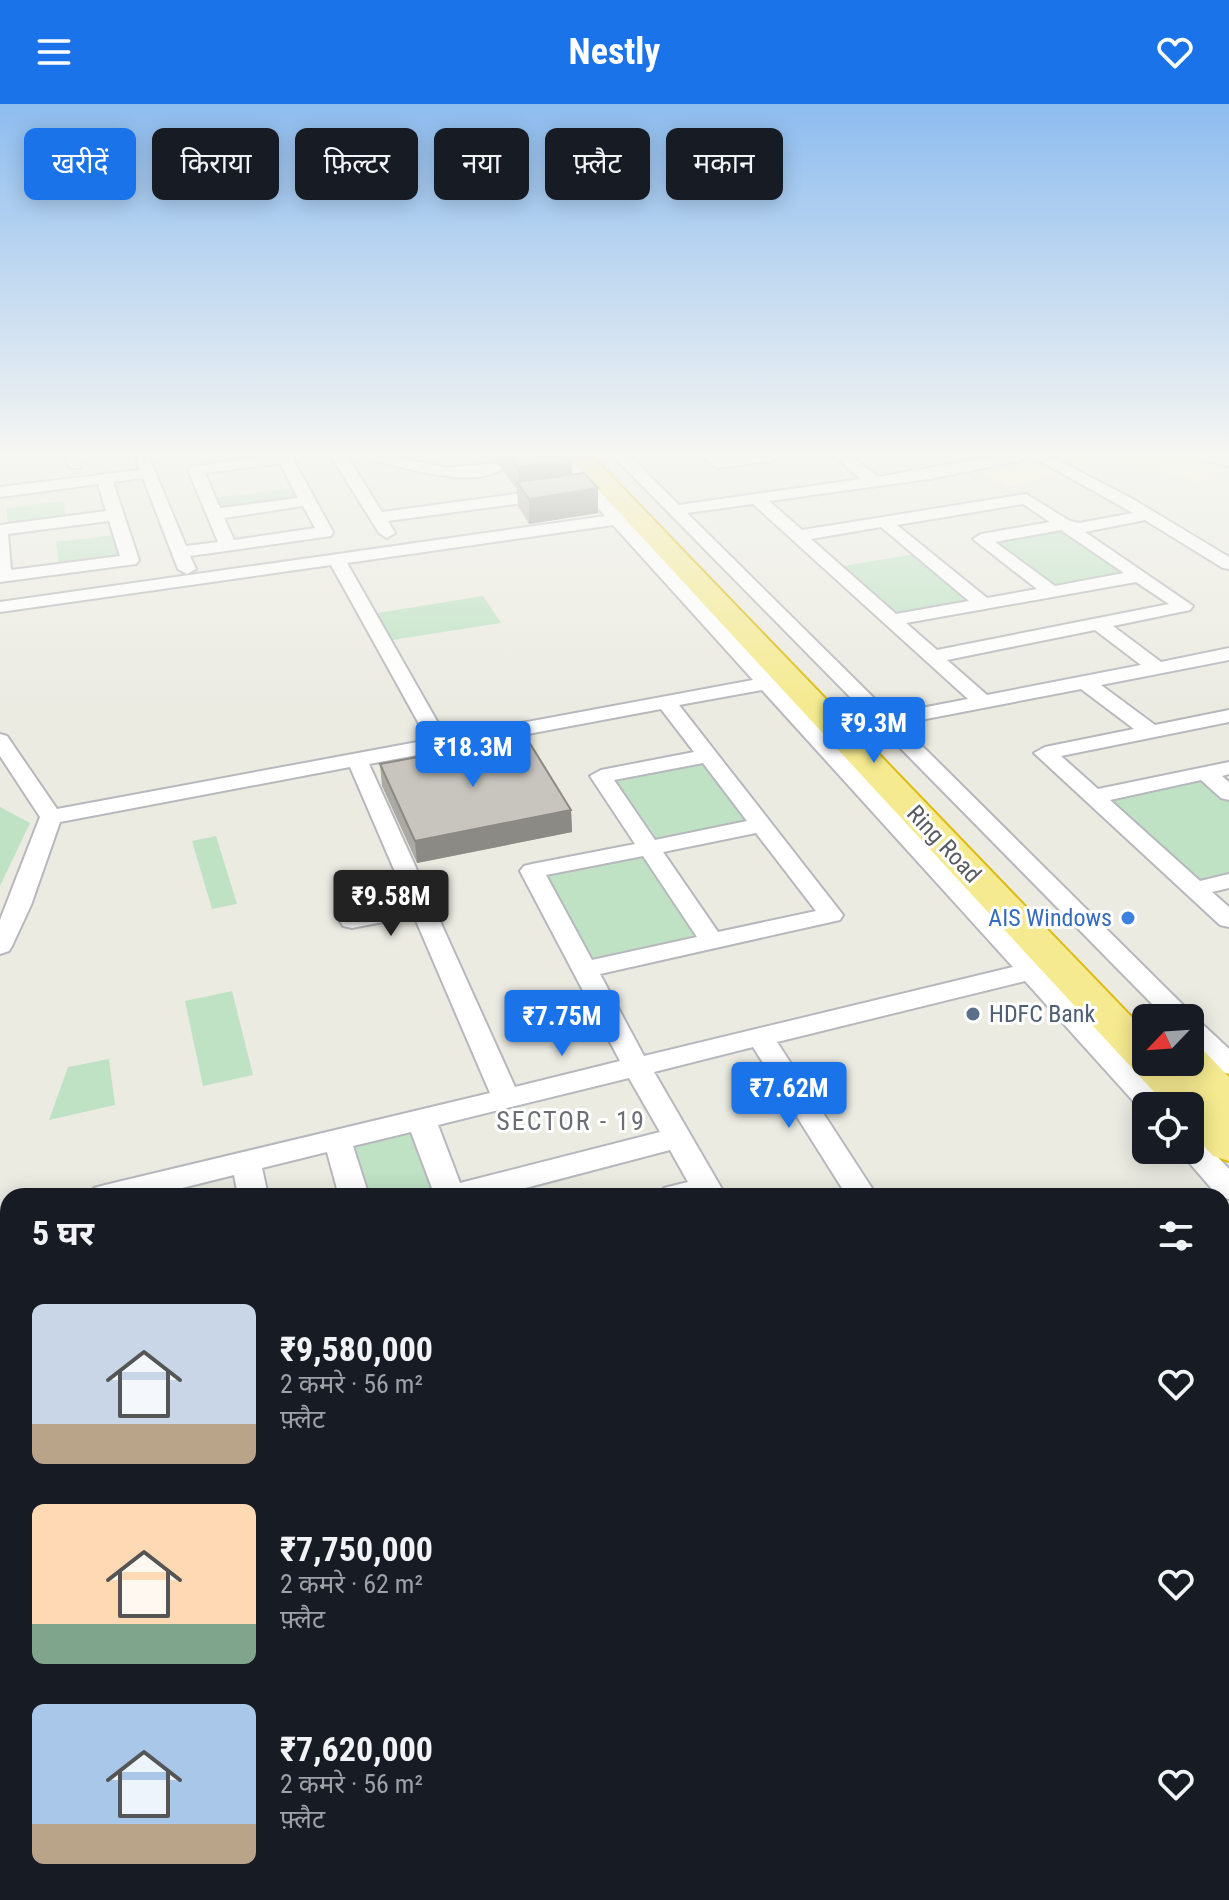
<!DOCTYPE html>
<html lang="hi">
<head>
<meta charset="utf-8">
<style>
	:root { --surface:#171b24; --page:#242831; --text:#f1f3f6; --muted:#9ea1a6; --accent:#1a73e8 }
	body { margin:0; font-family:"Roboto Condensed","Noto Sans Devanagari",sans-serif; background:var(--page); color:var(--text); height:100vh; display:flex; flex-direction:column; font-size:30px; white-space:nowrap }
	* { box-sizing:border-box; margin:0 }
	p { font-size:26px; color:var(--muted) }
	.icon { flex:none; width:44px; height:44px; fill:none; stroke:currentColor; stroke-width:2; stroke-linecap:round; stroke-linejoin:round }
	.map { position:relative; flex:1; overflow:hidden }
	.panel { position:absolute; left:0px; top:1084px; width:1230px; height:712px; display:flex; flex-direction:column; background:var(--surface); border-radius:24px 24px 0 0; box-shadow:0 4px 20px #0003 }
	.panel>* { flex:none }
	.hud { position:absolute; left:24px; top:24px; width:800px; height:72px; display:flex; gap:16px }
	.needle { width:52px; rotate:245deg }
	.controls { position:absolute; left:1132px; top:900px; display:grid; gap:16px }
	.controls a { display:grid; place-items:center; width:72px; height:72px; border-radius:12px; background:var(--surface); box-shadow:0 4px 20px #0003; font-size:40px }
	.price { position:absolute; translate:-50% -68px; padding:0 18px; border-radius:8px; background:var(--accent); color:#fff; font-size:26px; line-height:52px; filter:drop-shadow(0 2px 4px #0008) }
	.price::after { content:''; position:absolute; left:50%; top:48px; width:24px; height:18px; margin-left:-12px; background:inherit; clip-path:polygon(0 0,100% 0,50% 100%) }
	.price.active { background:#222; color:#fff }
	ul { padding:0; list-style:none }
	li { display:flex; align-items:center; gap:24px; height:200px; padding:0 32px }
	li span { display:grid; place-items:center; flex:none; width:224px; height:160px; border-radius:12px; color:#555 }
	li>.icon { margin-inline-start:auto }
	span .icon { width:96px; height:96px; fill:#fffc; stroke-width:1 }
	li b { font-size:34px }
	h2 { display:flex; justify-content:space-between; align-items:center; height:96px; padding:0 32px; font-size:34px }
	.chip { padding:0 28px; border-radius:12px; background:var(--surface); box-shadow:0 4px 20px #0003; font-size:28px; line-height:72px }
	.chip.active { background:var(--accent); color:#fff }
	header { display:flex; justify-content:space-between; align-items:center; height:104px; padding:0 32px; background:var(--accent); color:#fff; font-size:36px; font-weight:700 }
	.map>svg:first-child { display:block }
	.commercial { fill:#fbf8d8 }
	.green { fill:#bfe2c4 }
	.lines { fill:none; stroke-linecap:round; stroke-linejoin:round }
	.minor-casing { stroke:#b7b8bd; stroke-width:4 }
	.highway-casing { stroke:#debb0f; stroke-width:4 }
	.minor { fill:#fff; fill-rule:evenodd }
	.highway { fill:#f5ea8f; fill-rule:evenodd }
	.wall { fill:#aba9a3 }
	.shaded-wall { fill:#8b8a85 }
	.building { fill:#c7c5be; stroke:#8b8a85; stroke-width:2 }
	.shop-dot { fill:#3f7fe0; stroke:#fff; stroke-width:3 }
	.service-dot { fill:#5c6f8a; stroke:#fff; stroke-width:3 }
	.labels { text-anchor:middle; stroke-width:6; stroke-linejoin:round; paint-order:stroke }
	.street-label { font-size:24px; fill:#5a5c61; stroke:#fff }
	.shop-label { font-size:24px; fill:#366cbe; stroke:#fff; text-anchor:end }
	.service-label { font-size:24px; fill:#4e5e75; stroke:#fff; text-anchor:start }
	.neighbourhood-label { font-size:26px; letter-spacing:2px; fill:#6b6e73; stroke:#fff }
</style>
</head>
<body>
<header><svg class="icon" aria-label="menu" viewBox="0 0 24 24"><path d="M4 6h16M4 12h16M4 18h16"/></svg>Nestly<svg class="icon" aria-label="heart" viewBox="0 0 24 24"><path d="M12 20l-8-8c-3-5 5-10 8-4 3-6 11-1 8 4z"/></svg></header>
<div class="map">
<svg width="1229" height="1796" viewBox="0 0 1229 1796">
	<rect width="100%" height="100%" fill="#ecebe2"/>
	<g class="commercial">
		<path d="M 1058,352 L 1194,352 L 1222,360 L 1200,378 L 1119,356 L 1097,355 L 1076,369 L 1050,356 Z"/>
		<path d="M 1035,357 L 1058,370 L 1006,383 L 983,368 Z"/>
		<path d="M 1229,1344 L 1229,1616 L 1222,1605 L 1222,1347 Z"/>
	</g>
	<g class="green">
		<path d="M 295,384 L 300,395 L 219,406 L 214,394 Z"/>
		<path d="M 63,397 L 66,414 L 8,422 L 6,404 Z"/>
		<path d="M 1062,425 L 1128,471 L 1054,484 L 990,437 Z"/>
		<path d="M 116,431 L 120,455 L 59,463 L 56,438 Z"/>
		<path d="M 916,450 L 974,498 L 896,511 L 842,462 Z"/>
		<path d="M 483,492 L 501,519 L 392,536 L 377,509 Z"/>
		<path d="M 702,659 L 749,717 L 658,736 L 616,676 Z"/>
		<path d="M 1201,675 L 1229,698 L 1229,769 L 1193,777 L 1103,696 Z"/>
		<path d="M 0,703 L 30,719 L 0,782 Z"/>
		<path d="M 216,732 L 237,800 L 212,805 L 192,737 Z"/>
		<path d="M 644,753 L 695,833 L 591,855 L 546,772 Z"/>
		<path d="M 232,887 L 253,971 L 203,982 L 185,897 Z"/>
		<path d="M 109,955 L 115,1001 L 49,1016 L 68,963 Z"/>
		<path d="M 418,1028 L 443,1092 L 365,1092 L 350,1043 Z"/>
	</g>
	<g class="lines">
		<g class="minor-casing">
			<g id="minor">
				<path d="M 66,352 L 82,352 L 80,364 L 70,364 Z"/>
				<path d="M 264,352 L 305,352 L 294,357 L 333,428 L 331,432 L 190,452 L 196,465 L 187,470 L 178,465 L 143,374 L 113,378 L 139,456 L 136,460 L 0,478 L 0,421 L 106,407 L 98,380 L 0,393 L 0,383 L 140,366 L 136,356 L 139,353 L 149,353 L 186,442 L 218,438 L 188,366 L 191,363 ZM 280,359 L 298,394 L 220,404 L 205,369 ZM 303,402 L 315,424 L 234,436 L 224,414 ZM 109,417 L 120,452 L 11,466 L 8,430 Z"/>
				<path d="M 331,352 L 347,352 L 382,408 L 552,385 L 560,390 L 552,395 L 388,417 L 395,429 L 387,434 L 379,429 Z"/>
				<path d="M 366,352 L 393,352 L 446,364 L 495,359 L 503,364 C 477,386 399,363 369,355 Z"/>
				<path d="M 551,352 L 567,352 L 624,412 L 1168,1002 L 1146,1002 L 1144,1009 L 1025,877 L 777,938 L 877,1092 L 847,1092 L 753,943 L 654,968 L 726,1092 L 660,1092 L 664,1084 L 688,1078 L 670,1046 L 495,1092 L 435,1092 L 411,1028 L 353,1042 L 369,1092 L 339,1092 L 327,1048 L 262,1064 L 268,1092 L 238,1092 L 234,1071 L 150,1092 L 90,1092 L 94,1084 L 105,1081 L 490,989 L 414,812 L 352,824 L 343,822 L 340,817 L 343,812 L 408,798 L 350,663 L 60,718 L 31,801 L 12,842 L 9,847 L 0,850 L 0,816 L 40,713 L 0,652 L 0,630 L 7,632 L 57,705 L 428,636 L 331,461 L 0,508 L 0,498 L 605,412 ZM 613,421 L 753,576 L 446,633 L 347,459 ZM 762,586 L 1013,863 L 644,952 L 600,870 L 831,818 L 840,816 L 843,811 L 679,601 ZM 661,605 L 694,648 L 601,666 L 590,672 L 635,740 L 532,760 L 524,762 L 520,767 L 620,957 L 515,983 L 369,660 ZM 703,659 L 747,717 L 655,736 L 614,676 ZM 756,729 L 816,807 L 718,828 L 663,748 ZM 643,752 L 697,833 L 592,856 L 546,771 ZM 629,974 L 660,1028 L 460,1079 L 438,1021 Z"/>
				<path d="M 613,352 L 630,352 L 679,401 L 861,375 L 834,352 L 851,352 L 878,373 L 996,352 L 1027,352 L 1019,357 L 929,375 L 769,397 L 802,426 L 1026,390 L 1070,417 L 1079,419 L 1133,409 L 1031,352 L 1050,352 L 1131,394 L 1229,453 L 1229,465 L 1223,464 L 1145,416 L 1085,428 L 1193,502 L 1190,506 L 1113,522 L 1161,558 L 1229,544 L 1229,556 L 1101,581 L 1155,621 L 1229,606 L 1229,618 L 1061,652 L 1098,685 L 1229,658 L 1229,670 L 1222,672 L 1229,678 L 1229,696 L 1221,694 L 1201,676 L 1110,696 L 1200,777 L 1229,770 L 1229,784 L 1212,788 L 1229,803 L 1229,823 L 1220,821 L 1034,649 L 1045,643 L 1134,625 L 1081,585 L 900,620 L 1190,908 L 1193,915 L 1199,917 L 1229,945 L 1229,970 L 1219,967 L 1190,938 L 1190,914 L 1166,914 ZM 753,400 L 968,595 L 890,610 L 687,409 ZM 1023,400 L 1050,418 L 981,430 L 973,435 L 1037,485 L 987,494 L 897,421 ZM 881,423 L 969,497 L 896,510 L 811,435 ZM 1061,426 L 1124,469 L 1055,482 L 995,438 ZM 1136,478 L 1169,500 L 937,546 L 906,519 ZM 1095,526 L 1141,561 L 987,591 L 947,556 Z"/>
				<path d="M 701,352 L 779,352 L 771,357 L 717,364 Z"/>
				<path d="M 1200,352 L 1229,352 L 1229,362 L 1203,355 Z"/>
				<path d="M 1190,1031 L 1200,1034 L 1229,1065 L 1229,1095 L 1218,1092 L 1180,1048 L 1178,1046 L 1190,1046 Z"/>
				<path d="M 8,1105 L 8,1127 L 0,1129 L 0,1107 Z"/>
				<path d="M 1229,1144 L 1229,1168 L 1222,1170 L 1222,1146 Z"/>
				<path d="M 4,1218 L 8,1219 L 8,1250 L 0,1252 L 0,1219 Z"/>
				<path d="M 1229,1294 L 1229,1324 L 1222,1327 L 1222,1297 Z"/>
				<path d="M 8,1336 L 8,1366 L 0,1368 L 0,1338 Z"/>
				<path d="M 8,1482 L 8,1518 L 0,1521 L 0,1485 Z"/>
				<path d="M 1222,1631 L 1229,1634 L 1229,1684 L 1222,1681 Z"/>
				<path d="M 8,1700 L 8,1742 L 0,1744 L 0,1702 Z"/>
				<path d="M 8,1774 L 8,1788 L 46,1788 L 46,1796 L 2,1796 Z"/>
				<path d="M 539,1788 L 583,1788 L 586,1796 L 542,1796 Z"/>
				<path d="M 687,1788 L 731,1788 L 734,1796 L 690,1796 Z"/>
				<path d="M 1030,1788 L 1075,1788 L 1078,1796 L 1033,1796 Z"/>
			</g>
		</g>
		<g class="highway-casing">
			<path id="highway" d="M 567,352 L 592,352 L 1146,928 L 1146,958 L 1190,958 L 1190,944 L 1205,948 L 1229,973 L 1229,1057 L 1213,1052 L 1190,1027 L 1190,1002 L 1167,1002 Z"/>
		</g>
		<use href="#minor" class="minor"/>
		<use href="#highway" class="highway"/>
	</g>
	<g class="wall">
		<path d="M 491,352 L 568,352 L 572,356 L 572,371 L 598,409 L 529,420 L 518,402 L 517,385 L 503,367 L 503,361 L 494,356 Z"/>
		<path d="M 380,660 L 571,706 L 572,728 L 417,759 L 382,682 Z"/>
	</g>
	<g class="shaded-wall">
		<path d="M 572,356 L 572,380 L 519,380 L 518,363 Z"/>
		<path d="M 598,384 L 598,409 L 529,420 L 529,395 Z"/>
		<path d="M 571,706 L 572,728 L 417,759 L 415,737 Z"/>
	</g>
	<g class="building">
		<path d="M 509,352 L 568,352 L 572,356 L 518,363 Z"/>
		<path d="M 584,369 L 598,384 L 529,395 L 517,378 Z"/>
		<path d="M 526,633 L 571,706 L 415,737 L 380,660 Z"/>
	</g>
	<linearGradient id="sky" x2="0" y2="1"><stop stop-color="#8dbcef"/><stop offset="0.58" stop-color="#f6f6f2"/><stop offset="1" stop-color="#f6f6f2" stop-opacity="0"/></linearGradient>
	<rect width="1229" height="603" fill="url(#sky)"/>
	<circle class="shop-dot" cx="1128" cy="814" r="8"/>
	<circle class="service-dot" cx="973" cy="910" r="8"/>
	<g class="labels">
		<g class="street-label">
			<text transform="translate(944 740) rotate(47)" y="8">Ring Road</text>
		</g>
		<g class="shop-label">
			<text x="1112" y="822">AIS Windows</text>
		</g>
		<g class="service-label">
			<text x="989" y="918">HDFC Bank</text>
		</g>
		<g class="neighbourhood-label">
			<text x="571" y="1026">SECTOR - 19</text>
		</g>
	</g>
</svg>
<div class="controls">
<a><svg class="needle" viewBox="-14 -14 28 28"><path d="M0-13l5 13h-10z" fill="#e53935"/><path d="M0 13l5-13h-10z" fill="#9ea1a6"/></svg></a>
<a><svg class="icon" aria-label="locate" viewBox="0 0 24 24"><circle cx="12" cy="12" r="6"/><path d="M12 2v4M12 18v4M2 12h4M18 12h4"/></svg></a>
</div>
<b class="price" style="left:874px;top:661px">₹9.3M</b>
<b class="price" style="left:473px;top:685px">₹18.3M</b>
<b class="price active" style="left:391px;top:834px">₹9.58M</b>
<b class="price" style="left:562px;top:954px">₹7.75M</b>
<b class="price" style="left:789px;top:1026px">₹7.62M</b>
<div class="hud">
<a class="chip active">खरीदें</a>
<a class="chip">किराया</a>
<a class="chip">फ़िल्टर</a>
<a class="chip">नया</a>
<a class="chip">फ़्लैट</a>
<a class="chip">मकान</a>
</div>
<section class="panel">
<h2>5 घर<svg class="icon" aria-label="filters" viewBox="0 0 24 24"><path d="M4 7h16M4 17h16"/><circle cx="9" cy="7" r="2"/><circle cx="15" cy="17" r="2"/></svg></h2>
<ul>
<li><span style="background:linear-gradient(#c9d6e8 75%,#b9a48a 0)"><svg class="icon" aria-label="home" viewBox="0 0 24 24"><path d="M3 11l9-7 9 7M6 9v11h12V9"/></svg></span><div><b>₹9,580,000</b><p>2 कमरे · 56 m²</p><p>फ़्लैट</p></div><svg class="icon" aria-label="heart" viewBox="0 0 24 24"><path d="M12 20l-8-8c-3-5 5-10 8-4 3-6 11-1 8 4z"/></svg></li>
<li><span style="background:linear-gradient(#ffd9b3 75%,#7fa58c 0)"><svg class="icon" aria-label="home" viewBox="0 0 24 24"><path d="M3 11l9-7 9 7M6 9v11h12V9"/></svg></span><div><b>₹7,750,000</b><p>2 कमरे · 62 m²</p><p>फ़्लैट</p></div><svg class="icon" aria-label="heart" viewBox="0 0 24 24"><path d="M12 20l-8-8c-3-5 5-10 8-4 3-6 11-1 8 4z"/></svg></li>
<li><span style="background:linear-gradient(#a9c7e8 75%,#b9a48a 0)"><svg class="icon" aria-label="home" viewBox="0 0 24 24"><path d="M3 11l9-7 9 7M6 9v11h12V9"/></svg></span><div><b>₹7,620,000</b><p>2 कमरे · 56 m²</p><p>फ़्लैट</p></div><svg class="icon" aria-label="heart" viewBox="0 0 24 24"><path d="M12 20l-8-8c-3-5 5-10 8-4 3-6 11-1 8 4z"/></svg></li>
</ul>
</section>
</div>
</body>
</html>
